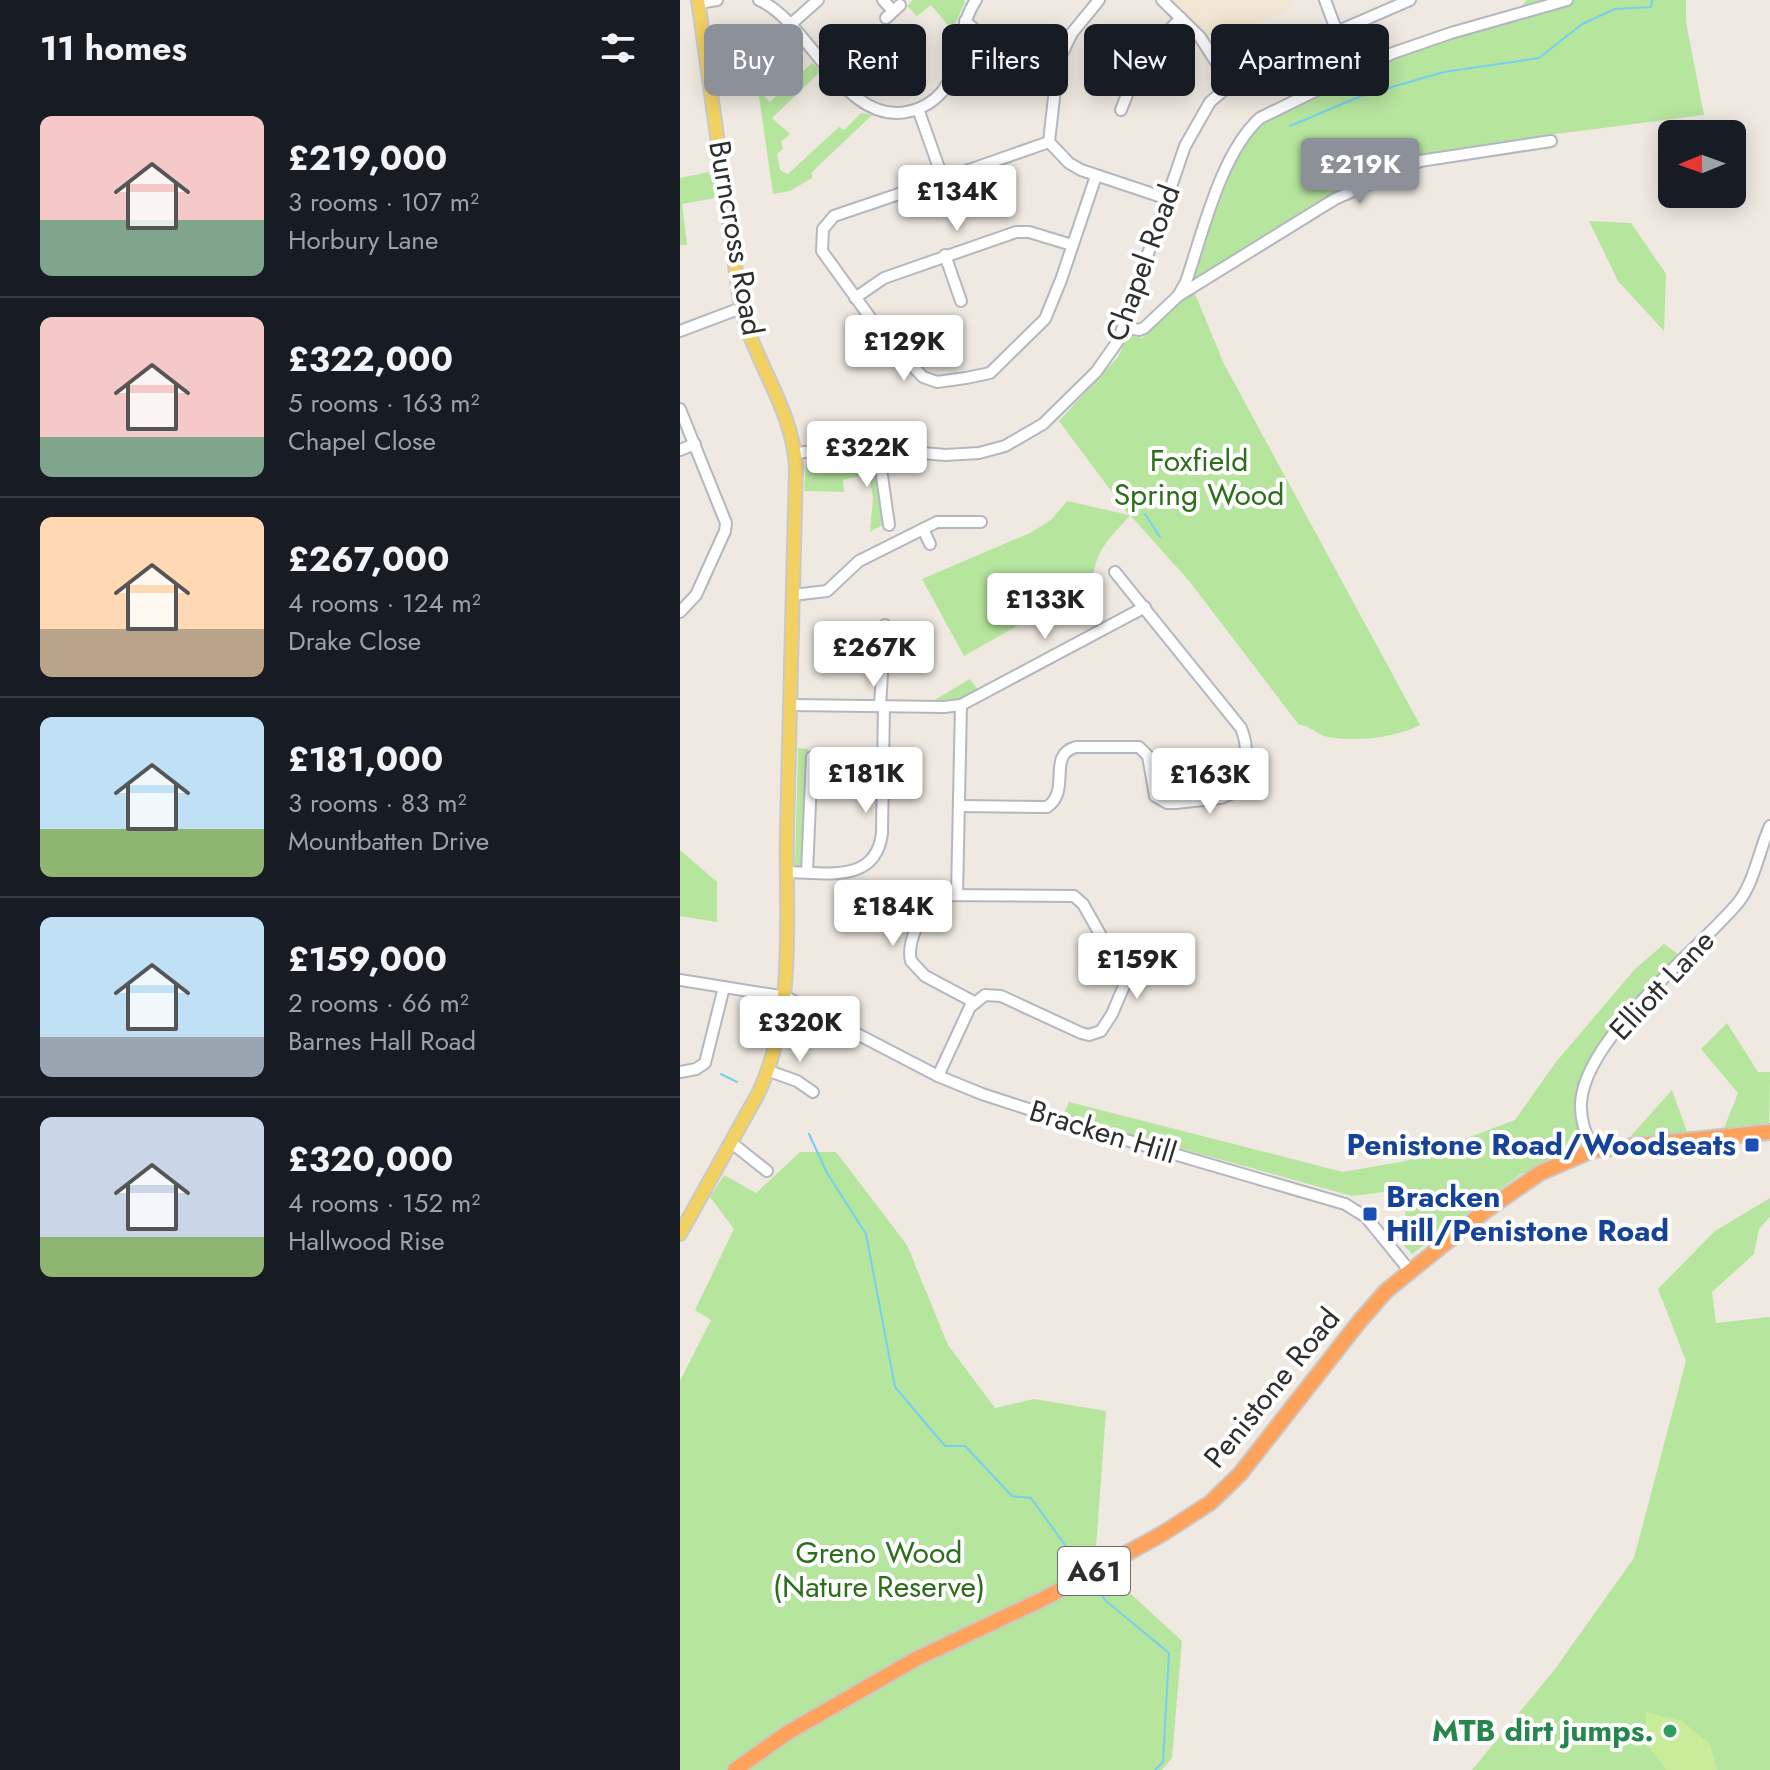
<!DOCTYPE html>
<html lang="en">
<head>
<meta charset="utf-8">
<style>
	:root { --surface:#171b24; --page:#20242c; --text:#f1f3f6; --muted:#9ea1a6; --line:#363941; --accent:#8c9099 }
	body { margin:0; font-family:Jost,sans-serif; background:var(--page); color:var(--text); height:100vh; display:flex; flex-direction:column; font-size:30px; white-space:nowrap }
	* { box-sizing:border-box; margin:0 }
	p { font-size:26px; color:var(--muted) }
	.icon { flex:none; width:44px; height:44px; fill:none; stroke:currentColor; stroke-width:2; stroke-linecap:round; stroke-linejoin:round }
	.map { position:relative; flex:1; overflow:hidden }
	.drawer { display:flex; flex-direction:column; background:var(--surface); width:680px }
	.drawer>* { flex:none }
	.hud { position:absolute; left:24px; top:24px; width:760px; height:72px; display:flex; gap:16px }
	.needle { width:52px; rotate:269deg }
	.fabs { position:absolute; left:978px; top:120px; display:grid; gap:16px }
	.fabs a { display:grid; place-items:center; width:88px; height:88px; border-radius:12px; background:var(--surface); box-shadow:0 4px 20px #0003; font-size:40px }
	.price { position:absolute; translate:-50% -68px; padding:0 18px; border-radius:8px; background:#fff; color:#222; font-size:26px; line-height:52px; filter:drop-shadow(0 2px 4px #0008) }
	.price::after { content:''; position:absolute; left:50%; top:48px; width:24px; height:18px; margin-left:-12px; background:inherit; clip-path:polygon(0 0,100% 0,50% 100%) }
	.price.on { background:var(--accent); color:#fff }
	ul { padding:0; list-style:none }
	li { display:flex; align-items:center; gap:24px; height:200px; padding:0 40px }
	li+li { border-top:2px solid var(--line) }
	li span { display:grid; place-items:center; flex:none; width:224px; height:160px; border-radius:12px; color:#555 }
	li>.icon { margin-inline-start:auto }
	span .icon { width:96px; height:96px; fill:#fffc; stroke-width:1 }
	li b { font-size:34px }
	h2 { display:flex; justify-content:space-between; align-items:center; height:96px; padding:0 40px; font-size:34px }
	.chip { padding:0 28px; border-radius:12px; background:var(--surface); box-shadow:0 4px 20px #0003; font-size:28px; line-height:72px }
	.chip.on { background:var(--accent); color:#fff }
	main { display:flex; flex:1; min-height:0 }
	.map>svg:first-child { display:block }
	.education { fill:#f0e6d1 }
	.green { fill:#b6e59e }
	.pitch { fill:#c9ec9a }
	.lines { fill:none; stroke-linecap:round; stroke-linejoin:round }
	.stream { stroke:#75cff0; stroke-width:2 }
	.minor-casing { stroke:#b4b7c1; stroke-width:14 }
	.major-casing { stroke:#c9c9c9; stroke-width:16 }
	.highway-casing { stroke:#c9c9c9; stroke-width:18 }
	.minor { stroke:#fff; stroke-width:10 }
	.major { stroke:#f2d163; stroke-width:12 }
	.highway { stroke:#ffa35c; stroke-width:14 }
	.transit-dot { fill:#1a4fb4; stroke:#fff; stroke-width:3 }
	.leisure-dot { fill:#2e9e5b; stroke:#fff; stroke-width:3 }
	.labels { text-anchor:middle; stroke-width:8; stroke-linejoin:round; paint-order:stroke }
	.shield { fill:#fff; stroke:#6d6d6d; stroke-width:2 }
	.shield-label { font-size:28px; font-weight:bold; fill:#2e2e2e }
	.street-label { font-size:30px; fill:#2e2e2e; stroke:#fff }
	.park-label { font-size:30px; fill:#2c6e1b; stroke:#fff }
	.transit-label { font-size:30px; font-weight:bold; fill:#164399; stroke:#fff; text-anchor:end }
	.leisure-label { font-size:30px; font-weight:bold; fill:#27864d; stroke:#fff; text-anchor:end }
</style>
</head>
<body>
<main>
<section class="drawer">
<h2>11 homes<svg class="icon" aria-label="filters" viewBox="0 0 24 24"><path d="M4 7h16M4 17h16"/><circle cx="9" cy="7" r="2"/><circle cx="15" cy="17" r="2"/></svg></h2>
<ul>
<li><span style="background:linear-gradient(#f6c9c9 65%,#7fa58c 0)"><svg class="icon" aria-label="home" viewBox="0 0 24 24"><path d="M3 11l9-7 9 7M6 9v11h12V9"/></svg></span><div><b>£219,000</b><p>3 rooms · 107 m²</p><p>Horbury Lane</p></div></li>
<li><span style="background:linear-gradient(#f6c9c9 75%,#7fa58c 0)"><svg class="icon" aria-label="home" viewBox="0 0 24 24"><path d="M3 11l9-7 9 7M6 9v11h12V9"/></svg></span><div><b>£322,000</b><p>5 rooms · 163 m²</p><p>Chapel Close</p></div></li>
<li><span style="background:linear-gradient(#ffd9b3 70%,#b9a48a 0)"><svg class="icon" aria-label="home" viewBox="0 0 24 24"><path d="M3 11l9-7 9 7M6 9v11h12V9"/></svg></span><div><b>£267,000</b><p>4 rooms · 124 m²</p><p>Drake Close</p></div></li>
<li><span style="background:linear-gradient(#bfe0f5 70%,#8fb573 0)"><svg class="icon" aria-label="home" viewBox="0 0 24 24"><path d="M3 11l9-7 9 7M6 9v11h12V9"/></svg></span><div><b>£181,000</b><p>3 rooms · 83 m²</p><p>Mountbatten Drive</p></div></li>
<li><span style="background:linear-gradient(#bfe0f5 75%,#9aa5b1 0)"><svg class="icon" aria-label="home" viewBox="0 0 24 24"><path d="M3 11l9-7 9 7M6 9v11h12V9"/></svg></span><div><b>£159,000</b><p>2 rooms · 66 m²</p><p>Barnes Hall Road</p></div></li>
<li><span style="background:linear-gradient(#c9d6e8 75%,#8fb573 0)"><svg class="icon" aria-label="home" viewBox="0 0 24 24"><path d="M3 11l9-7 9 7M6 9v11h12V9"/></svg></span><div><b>£320,000</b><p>4 rooms · 152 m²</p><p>Hallwood Rise</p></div></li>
</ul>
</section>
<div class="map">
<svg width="1090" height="1770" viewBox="0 0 1090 1770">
	<rect width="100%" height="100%" fill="#efe9e1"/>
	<path class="education" d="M 492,0 L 608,0 L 612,6 L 536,48 Z"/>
	<g class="green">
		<path d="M 233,0 L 284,0 L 285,2 L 272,30 L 251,5 L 237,16 L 227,6 Z"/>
		<path d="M 847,0 L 1006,0 L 1006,22 L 1024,115 L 876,134 L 740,155 L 641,201 L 510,281 C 529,229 545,155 586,118 L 714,56 L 806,25 L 828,21 Z"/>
		<path d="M 289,31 L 312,49 L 308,76 L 303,79 L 279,73 Z"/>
		<path d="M 132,63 L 141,71 L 92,118 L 110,134 L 101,142 L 103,149 L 97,154 L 100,170 L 108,174 L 159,127 L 164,130 L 181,113 L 192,115 L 132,172 L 132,178 L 110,191 L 93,194 L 78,90 L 90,102 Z"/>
		<path d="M 29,172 L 29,175 L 36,175 L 40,197 L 2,204 L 7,245 L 0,245 L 0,178 Z"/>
		<path d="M 909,221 L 951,223 L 986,274 L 984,331 L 938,281 Z"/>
		<path d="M 513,289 L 544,364 L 740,725 C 714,738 677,742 648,737 C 637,735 630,725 619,725 L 510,582 L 450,515 C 428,541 416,548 412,583 L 284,656 L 242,579 L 350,533 L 371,520 L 387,501 L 449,515 L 379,421 L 438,357 L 448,335 L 462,338 Z"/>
		<path d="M 184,454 L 196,457 L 196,466 L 192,468 L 192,472 L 198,478 L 204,524 L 190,532 L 193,498 L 189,473 L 163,480 L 164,492 L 124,491 L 126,464 L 132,460 Z"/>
		<path d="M 290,679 L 299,692 C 284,700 270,705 253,701 Z"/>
		<path d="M 118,748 L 128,749 L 123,864 L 115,868 Z"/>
		<path d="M 0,850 L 37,882 L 37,922 L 0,916 Z"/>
		<path d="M 984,944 L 1001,956 L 936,1023 L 910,1060 L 894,1106 L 904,1146 L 841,1174 L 732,1254 L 714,1235 L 725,1225 L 726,1189 L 672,1196 L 383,1116 L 389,1102 L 663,1172 L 726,1161 L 835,1120 L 876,1062 L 955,969 Z"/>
		<path d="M 1047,1023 L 1078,1072 L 1090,1072 L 1089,1123 L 1044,1128 L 1058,1093 L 1021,1049 Z"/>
		<path d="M 992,1090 L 1007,1132 L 950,1137 Z"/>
		<path d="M 120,1152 L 156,1152 L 227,1245 L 268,1345 L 315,1408 L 354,1399 L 426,1411 L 415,1561 L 502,1641 L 492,1758 L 482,1770 L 0,1770 L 0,1381 L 31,1320 L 15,1310 L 54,1229 L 30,1197 L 44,1175 L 76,1193 Z"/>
		<path d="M 1090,1198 L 1090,1217 L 1079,1229 L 1074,1254 L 1032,1292 L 1036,1323 L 1090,1317 L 1090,1770 L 792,1770 L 875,1669 L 954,1558 L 1006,1361 L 978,1289 L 1035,1231 Z"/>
	</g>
	<path class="pitch" d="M 966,1712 L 1002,1721 L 1030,1744 L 1037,1770 L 986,1770 L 965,1742 Z"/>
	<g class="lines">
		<g class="stream">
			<path d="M 610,126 L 681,96 L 764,72 L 859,58 L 902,24 L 935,9 L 971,7 L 972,0"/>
			<path d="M 465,514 L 480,537"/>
			<path d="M 41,1074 L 57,1082"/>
			<path d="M 129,1134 L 147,1173 L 186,1234 L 215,1387 L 265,1446 L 285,1446 L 332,1496 L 351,1498 L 403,1570"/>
			<path d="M 411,1581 L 426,1601 L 489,1653 L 483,1762 L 475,1770"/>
		</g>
		<g class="minor-casing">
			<g id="minor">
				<path d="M 79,0 C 131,23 165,129 231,111 C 243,108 254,101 262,92 C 282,65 277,28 296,0"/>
				<path d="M 203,0 L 213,11"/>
				<path d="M 419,0 L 392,33 L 378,62 L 369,142 L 389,163 L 401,170 L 488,199"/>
				<path d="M 482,0 L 520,37 L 550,84"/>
				<path d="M 645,0 L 657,32"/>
				<path d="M 19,3 L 37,0"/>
				<path d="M 206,18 L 220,5"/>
				<path d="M 110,25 L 138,0"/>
				<path d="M 271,74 L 303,82 L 310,77 L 316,51 L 314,46 L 285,21"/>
				<path d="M 238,109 L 263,179 L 369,142"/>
				<path d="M 441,110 L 454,77 L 466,54 L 501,18"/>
				<path d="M 263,179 L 154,216 L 143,229 L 142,251 L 202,334 L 243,377 L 257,382 L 286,378 L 310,373 L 365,319 L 381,280 L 416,176"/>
				<path d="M 265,255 L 281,301"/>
				<path d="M 498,296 L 506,282 C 523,232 541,153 580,118 L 713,53 L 771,33 L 887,0"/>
				<path d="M 175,298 L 204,278 L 336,232 L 349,232 L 392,245"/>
				<path d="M 444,327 L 459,330 L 464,328 L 498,296 L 655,199 L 740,161 L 871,141"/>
				<path d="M 0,331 L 61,308"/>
				<path d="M 0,409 L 46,523 L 45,531 L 16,595 L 0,612"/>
				<path d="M 198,448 L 209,525"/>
				<path d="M 0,450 L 15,444"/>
				<path d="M 115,453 L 176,447 L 265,455 L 299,453 L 325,446 L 363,424 L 416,372 L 438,341 L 505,146 L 530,102 L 555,81 L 587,62 L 730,0"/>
				<path d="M 243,529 L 250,544"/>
				<path d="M 113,595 L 147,591 L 179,561 L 257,522 L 301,522"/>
				<path d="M 111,705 L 264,707 L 281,705 L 465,607"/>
				<path d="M 200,706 L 205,625"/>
				<path d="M 280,806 L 367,807 C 392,790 366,755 396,747 L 459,747 L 468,756 L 475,796 L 487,803 L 496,803 L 541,798 L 559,790 C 569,774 568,744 561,728 L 435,572"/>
				<path d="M 106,872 C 144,872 196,885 202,833 L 204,706"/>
				<path d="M 127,872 L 132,757"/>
				<path d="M 277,894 L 281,705"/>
				<path d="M 0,980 L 106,997 L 258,1076 L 302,1094 L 422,1133 L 665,1204 L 686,1217 L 729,1270"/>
				<path d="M 89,1071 L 117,1081 L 133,1092"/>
				<path d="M 0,1072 L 16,1069 L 25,1063 L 44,987"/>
				<path d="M 258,1076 L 290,1007 L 305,995 L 321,996 L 401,1033 L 409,1035 L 421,1031 L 432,1014 L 444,986 L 442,973 L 403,904 L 394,896 L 258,895 C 243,908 226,942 231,961 L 245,976 L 294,1002"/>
				<path d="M 53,1144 L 87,1171"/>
				<path d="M 913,1150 C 906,1136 900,1120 901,1103 C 905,1038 1014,954 1057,904 C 1074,884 1079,850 1090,826"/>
			</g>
		</g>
		<g class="major-casing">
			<path id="major" d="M 0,1234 L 79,1092 C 117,1008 105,917 107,828 C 110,708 113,588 116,467 C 113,410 75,363 61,308 L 18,0"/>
		</g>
		<g class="highway-casing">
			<path id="highway" d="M 55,1770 L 107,1733 L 236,1659 L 367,1597 L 482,1534 L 530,1503 L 560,1474 L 679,1322 L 706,1291 L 805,1211 L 860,1173 L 913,1150 L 1090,1132"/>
		</g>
		<use href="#minor" class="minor"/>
		<use href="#major" class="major"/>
		<use href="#highway" class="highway"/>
	</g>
	<g class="transit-dot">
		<rect x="1064" y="1137" width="16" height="16" rx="4"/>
		<rect x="682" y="1206" width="16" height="16" rx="4"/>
	</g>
	<circle class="leisure-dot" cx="990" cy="1731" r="8"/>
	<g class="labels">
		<rect class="shield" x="378" y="1547" width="72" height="48" rx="6"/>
		<g class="shield-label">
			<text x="414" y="1581">A61</text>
		</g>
		<g class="street-label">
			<text transform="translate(56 238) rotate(80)" y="10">Burncross Road</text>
			<text transform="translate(463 263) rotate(-70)" y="10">Chapel Road</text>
			<text transform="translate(982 985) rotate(-47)" y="10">Elliott Lane</text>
			<text transform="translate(423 1132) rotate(17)" y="10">Bracken Hill</text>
			<text transform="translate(592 1388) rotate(-51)" y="10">Penistone Road</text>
		</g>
		<g class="park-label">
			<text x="519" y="471">Foxfield<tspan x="519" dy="34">Spring Wood</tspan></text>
			<text x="199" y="1563">Greno Wood<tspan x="199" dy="34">(Nature Reserve)</tspan></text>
		</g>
		<g class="transit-label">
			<text x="1056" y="1155">Penistone Road/Woodseats</text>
			<text x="706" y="1207" text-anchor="start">Bracken<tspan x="706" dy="34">Hill/Penistone Road</tspan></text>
		</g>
		<g class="leisure-label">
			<text x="974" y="1741">MTB dirt jumps.</text>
		</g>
	</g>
</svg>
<div class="fabs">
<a><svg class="needle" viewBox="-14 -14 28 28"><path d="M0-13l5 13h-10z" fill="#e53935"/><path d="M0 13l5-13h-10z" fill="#9ea1a6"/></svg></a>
</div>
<b class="price on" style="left:680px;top:206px">£219K</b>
<b class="price" style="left:277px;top:233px">£134K</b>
<b class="price" style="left:224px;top:383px">£129K</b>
<b class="price" style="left:187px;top:489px">£322K</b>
<b class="price" style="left:365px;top:641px">£133K</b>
<b class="price" style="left:194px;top:689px">£267K</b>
<b class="price" style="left:186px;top:815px">£181K</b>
<b class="price" style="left:530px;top:816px">£163K</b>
<b class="price" style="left:213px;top:948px">£184K</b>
<b class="price" style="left:457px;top:1001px">£159K</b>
<b class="price" style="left:120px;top:1064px">£320K</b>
<div class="hud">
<a class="chip on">Buy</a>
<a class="chip">Rent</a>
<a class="chip">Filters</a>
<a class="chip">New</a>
<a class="chip">Apartment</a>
</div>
</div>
</main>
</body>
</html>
